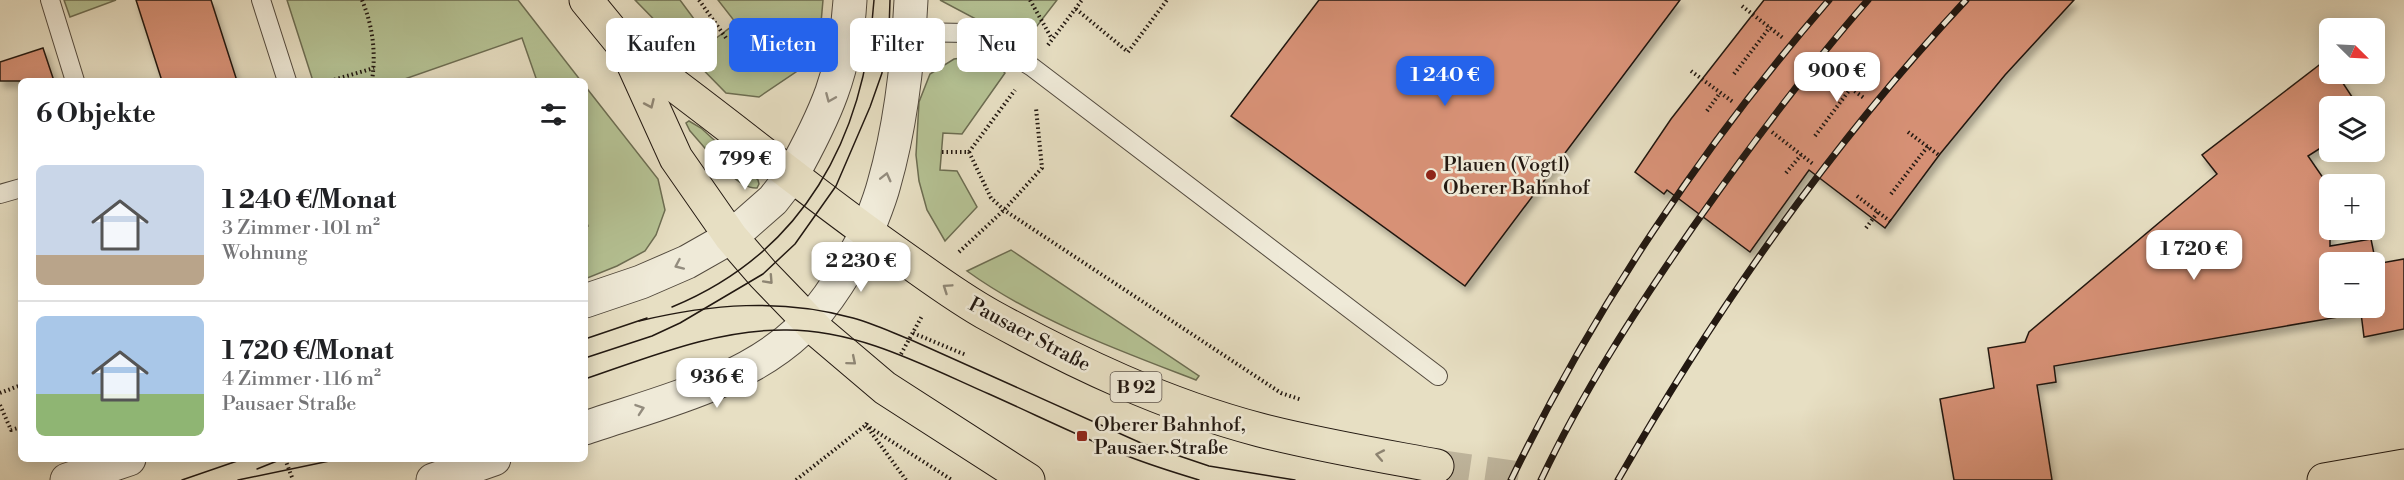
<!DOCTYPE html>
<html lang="de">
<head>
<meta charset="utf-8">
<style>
	:root { --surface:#fff; --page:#f6f6f6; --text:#202124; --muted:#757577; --line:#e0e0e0; --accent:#2563eb }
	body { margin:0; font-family:"Libre Bodoni",serif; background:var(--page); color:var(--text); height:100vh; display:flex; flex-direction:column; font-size:22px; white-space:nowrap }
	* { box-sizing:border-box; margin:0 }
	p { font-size:20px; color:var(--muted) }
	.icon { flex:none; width:33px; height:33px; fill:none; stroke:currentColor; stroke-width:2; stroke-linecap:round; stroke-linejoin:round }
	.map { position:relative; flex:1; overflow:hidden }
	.sheet { position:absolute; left:18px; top:78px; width:570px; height:384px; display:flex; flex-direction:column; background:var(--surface); border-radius:9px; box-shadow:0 3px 15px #0003 }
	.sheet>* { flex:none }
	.hud { position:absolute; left:606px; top:18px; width:570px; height:54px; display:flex; gap:12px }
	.needle { width:39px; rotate:114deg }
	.tools { position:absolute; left:2319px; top:18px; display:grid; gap:12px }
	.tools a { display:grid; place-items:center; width:66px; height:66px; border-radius:9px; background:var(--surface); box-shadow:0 3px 15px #0003; font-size:30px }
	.price { position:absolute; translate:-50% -51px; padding:0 14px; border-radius:12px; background:#fff; color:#222; font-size:20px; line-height:39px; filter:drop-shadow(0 2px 3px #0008) }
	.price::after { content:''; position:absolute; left:50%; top:36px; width:18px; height:14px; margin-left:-9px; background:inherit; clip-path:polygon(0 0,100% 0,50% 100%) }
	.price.current { background:var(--accent); color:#fff }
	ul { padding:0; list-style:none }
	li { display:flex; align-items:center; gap:18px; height:150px; padding:0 18px }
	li+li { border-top:2px solid var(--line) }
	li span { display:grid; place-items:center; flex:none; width:168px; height:120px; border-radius:9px; color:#555 }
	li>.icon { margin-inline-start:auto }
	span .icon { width:72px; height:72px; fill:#fffc; stroke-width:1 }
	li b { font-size:26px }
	h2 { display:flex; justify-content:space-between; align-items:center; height:72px; padding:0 18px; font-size:26px }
	.tag { padding:0 21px; border-radius:9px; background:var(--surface); box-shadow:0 3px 15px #0003; font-size:21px; line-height:54px }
	.tag.current { background:var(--accent); color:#fff }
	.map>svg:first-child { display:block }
	.green { fill:#b5c294; stroke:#6c6d52; stroke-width:1.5 }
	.building { fill:#d79176; stroke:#221811; stroke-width:1.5; fill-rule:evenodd; filter:url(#shadow) }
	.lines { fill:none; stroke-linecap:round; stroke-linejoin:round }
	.primary-tunnel { stroke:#c0b79f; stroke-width:33; stroke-dasharray:33 16; stroke-linecap:butt }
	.service-casing { stroke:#534a3e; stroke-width:20 }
	.minor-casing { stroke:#534a3e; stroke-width:35 }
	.tertiary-casing { stroke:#534a3e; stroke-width:35 }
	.primary-casing { stroke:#221811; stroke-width:35 }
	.path { stroke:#221811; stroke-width:4; stroke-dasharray:1.5 3; stroke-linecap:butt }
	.service { stroke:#efead8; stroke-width:18 }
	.minor { stroke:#efead8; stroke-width:33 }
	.tertiary { stroke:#efead8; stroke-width:33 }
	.primary { stroke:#e7dfc3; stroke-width:33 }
	.tram { stroke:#221811; stroke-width:1.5 }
	.rail-casing { stroke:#221811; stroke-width:7 }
	.rail { stroke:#efead8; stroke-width:4.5; stroke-dasharray:14; stroke-linecap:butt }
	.oneway { stroke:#938c7e }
	.oneway2 { stroke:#8e8573 }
	.poi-dot { fill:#8f2418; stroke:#efead8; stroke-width:2 }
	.labels { text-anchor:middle; stroke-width:5; stroke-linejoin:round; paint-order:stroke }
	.shield { fill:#efead8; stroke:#60574d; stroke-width:1.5 }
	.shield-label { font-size:18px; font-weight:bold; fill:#221811 }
	.poi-label { font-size:20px; fill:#221811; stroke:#efead8; text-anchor:start }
	.street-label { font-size:20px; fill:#221811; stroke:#efead8 }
</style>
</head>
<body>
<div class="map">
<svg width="2404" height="480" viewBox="0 0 2404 480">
	<defs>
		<filter id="shadow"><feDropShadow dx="3.5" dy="6" stdDeviation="3" flood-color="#0004"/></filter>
	</defs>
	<rect width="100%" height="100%" fill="#e7dfc3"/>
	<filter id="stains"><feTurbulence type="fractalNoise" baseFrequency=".00333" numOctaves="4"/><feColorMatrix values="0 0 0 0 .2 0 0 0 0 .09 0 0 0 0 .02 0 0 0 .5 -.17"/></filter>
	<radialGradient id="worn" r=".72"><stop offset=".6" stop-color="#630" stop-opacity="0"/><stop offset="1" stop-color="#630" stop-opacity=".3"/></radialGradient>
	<g class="green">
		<path d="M 64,0 L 116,0 L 70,17 Z"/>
		<path d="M 287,0 L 518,0 L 581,81 L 537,81 L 522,38 L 399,81 L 313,81 Z"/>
		<path d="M 635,0 L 680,0 L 711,42 L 736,23 L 718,0 L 823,0 L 818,57 L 759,97 L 726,93 Z"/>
		<path d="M 940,0 L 1057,0 L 1023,44 Z"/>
		<path d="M 977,56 L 993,61 L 1005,73 L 962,134 L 943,133 L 940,170 L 957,171 L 977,207 L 945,241 L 927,210 L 919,181 L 916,155 L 919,102 L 930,74 L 954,59 Z"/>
		<path d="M 585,86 L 658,179 L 665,210 L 656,235 L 645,251 L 617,266 L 585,279 L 585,227 L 588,226 L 585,218 Z"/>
		<path d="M 689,121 L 701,128 L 758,180 L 759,184 L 757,188 C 736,190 703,145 690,131 L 686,123 Z"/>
		<path d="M 1011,250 L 1199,376 L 1196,380 C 1118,350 1035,320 967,271 Z"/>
	</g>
	<g class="building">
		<path d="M 136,0 L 211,0 L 237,81 L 162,81 Z"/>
		<path d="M 1319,0 L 1680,0 L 1465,286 L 1231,116 Z"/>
		<path d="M 1764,0 L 2074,0 L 2005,75 L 1940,154 L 1885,228 L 1809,170 L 1750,252 L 1667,190 L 1664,194 L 1635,172 L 1671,119 Z"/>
		<path d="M 43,48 L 54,81 L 0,81 L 0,62 Z"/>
		<path d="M 2327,59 L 2330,74 L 2337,74 L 2358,106 L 2330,106 L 2330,142 L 2308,156 L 2330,188 L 2330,246 L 2371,239 L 2376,264 L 2404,259 L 2404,329 L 2364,337 L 2361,313 L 2054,366 L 2056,382 L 2037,385 L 2052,480 L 1954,480 L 1940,399 L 1994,388 L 1988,348 L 2025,342 L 2029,332 L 2217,174 L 2202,155 ZM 2330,262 L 2374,262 L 2374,308 L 2330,308 Z"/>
	</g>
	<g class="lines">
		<path class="primary-tunnel" d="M 1437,466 L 1534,480"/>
		<g class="service-casing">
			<g id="service">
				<path d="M 50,0 L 75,81"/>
				<path d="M 261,0 L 287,81"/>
				<path d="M 909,32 L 967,33 L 998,46 L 1032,67 L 1438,376"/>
				<path d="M 0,194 L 21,188"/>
			</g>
		</g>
		<g class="minor-casing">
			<g id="minor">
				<path d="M 791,177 C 825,116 846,71 850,0"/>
				<path d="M 867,232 C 873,216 880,200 884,184 C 901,125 908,61 911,0"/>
			</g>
		</g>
		<g class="tertiary-casing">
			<g id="tertiary">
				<path d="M 585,301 L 641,282 L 687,262 L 731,237 L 773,200 L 791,177"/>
				<path d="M 585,428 C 658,403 743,384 800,330 C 829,303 849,266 867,232"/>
				<path d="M 67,480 L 129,459"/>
				<path d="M 433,480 L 494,459"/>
			</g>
		</g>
		<g class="primary-casing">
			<g id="primary">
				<path d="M 586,0 L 627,50 L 676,158 L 731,237 L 763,274 L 819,332 L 885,388 L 1028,480"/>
				<path d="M 627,50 C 719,116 805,189 898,254 C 928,275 958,298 991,316 C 1076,363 1165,405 1260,430 C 1318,445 1378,455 1437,466"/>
				<path d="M 2324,480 L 2404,466"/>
			</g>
		</g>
		<g class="path">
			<path d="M 362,0 C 373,27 376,52 372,81"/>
			<path d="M 699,0 L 726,38"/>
			<path d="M 1030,0 L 1052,39"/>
			<path d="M 1742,6 L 1783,38"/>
			<path d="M 1076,9 L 1128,52 L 1167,0"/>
			<path d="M 1048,45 L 1082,0"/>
			<path d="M 1822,67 L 1864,98"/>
			<path d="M 1691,71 L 1733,102"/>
			<path d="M 1734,74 L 1770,27"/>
			<path d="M 330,81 L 374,68"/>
			<path d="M 1707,111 L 1720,93"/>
			<path d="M 1772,132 L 1813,164"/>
			<path d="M 1908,132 L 1940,156"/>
			<path d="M 1815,136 L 1851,88"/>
			<path d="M 942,152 L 969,152"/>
			<path d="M 969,152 L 991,198 L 1004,210 L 1281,393 L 1302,400"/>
			<path d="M 969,152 L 1015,90"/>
			<path d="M 1786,173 L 1801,155"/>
			<path d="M 1891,194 L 1928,146"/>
			<path d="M 1857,196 L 1891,222"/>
			<path d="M 1866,228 L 1878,212"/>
			<path d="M 959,252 L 1004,210 L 1042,168 L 1036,108"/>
			<path d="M 913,333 L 966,355"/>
			<path d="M 901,354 L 922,316"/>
			<path d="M 0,393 L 21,385"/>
			<path d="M 0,405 L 11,430 L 21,427"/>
			<path d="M 866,425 L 952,480"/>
			<path d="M 868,428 L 906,480"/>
			<path d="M 285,459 L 293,480"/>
			<path d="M 796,480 L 866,425 L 868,420"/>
		</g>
		<use href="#service" class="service"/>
		<use href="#minor" class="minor"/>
		<use href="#tertiary" class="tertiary"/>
		<use href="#primary" class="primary"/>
		<g class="tram">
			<path d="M 672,307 C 803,253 865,138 874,0"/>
			<path d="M 639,321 C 710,304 782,298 853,318 C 872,323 891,332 909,339 L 1141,443 L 1209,466 L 1295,480"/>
			<path d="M 585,339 L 647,318"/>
			<path d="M 585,358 L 652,336 L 680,323 L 763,274 L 795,244 L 836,186 L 870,107 L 882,73 L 889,30 L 890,0"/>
			<path d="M 585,379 C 650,357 717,329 787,330 C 859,330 925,366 989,394 C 1036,415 1083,438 1130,457 C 1153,466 1176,473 1199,480"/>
			<path d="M 257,469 L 282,459"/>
			<path d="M 182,480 L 243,459"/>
			<path d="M 238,480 L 339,459"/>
		</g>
		<g class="rail-casing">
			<g id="rail">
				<path d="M 1511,480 C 1594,308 1704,144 1829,0"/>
				<path d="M 1541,480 C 1583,391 1637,308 1693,227 C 1748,149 1805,72 1868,0"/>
				<path d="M 1618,480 C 1716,309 1831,144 1966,0"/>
			</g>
		</g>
		<use href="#rail" class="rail"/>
	</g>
	<defs><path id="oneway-chevron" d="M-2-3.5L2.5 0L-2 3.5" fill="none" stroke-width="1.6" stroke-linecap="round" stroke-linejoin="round" transform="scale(1.5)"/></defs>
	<g class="oneway">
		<use href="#oneway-chevron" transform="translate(830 98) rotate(113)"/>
		<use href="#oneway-chevron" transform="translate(886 177) rotate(-76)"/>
		<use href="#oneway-chevron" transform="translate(679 265) rotate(156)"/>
		<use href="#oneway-chevron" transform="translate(640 409) rotate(-19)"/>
	</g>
	<g class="oneway2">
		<use href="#oneway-chevron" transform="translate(650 104) rotate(66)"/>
		<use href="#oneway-chevron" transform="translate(769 280) rotate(47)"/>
		<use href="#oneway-chevron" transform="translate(947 288) rotate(-146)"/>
		<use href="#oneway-chevron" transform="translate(852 361) rotate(40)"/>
		<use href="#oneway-chevron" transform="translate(1380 455) rotate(-169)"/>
	</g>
	<g class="poi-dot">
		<circle cx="1431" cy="175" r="6"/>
		<rect x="1076" y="430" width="12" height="12" rx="3"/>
	</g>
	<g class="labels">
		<rect class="shield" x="1110.5" y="372" width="51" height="30" rx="4.5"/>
		<g class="shield-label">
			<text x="1136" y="393">B 92</text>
		</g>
		<g class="poi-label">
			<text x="1443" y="171">Plauen (Vogtl)<tspan x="1443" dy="23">Oberer Bahnhof</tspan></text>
			<text x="1094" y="431">Oberer Bahnhof,<tspan x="1094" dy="23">Pausaer Straße</tspan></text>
		</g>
		<g class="street-label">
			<text transform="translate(1030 334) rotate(28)" y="7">Pausaer Straße</text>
		</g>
	</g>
	<rect width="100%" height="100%" filter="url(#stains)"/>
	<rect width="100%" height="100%" fill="url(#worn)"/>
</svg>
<div class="tools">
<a><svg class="needle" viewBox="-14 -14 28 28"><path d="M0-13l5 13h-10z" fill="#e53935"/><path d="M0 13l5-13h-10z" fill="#757577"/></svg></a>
<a><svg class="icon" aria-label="layers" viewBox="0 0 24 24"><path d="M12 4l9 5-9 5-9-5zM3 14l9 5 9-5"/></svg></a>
<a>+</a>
<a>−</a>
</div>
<b class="price" style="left:1837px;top:103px">900 €</b>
<b class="price current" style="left:1445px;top:107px">1 240 €</b>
<b class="price" style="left:745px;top:191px">799 €</b>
<b class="price" style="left:2194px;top:281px">1 720 €</b>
<b class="price" style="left:861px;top:293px">2 230 €</b>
<b class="price" style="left:717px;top:409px">936 €</b>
<div class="hud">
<a class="tag">Kaufen</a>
<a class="tag current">Mieten</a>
<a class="tag">Filter</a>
<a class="tag">Neu</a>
</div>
<section class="sheet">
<h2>6 Objekte<svg class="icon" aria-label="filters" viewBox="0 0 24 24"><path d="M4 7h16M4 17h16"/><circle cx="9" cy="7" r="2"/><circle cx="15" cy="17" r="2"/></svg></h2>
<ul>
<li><span style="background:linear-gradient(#c9d6e8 75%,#b9a48a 0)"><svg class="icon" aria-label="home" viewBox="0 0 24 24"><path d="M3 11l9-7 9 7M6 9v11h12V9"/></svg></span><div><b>1 240 €/Monat</b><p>3 Zimmer · 101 m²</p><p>Wohnung</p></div></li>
<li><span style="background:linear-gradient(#a9c7e8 65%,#8fb573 0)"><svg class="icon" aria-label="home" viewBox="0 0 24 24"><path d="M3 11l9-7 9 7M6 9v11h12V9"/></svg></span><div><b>1 720 €/Monat</b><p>4 Zimmer · 116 m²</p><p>Pausaer Straße</p></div></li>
</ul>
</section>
</div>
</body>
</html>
